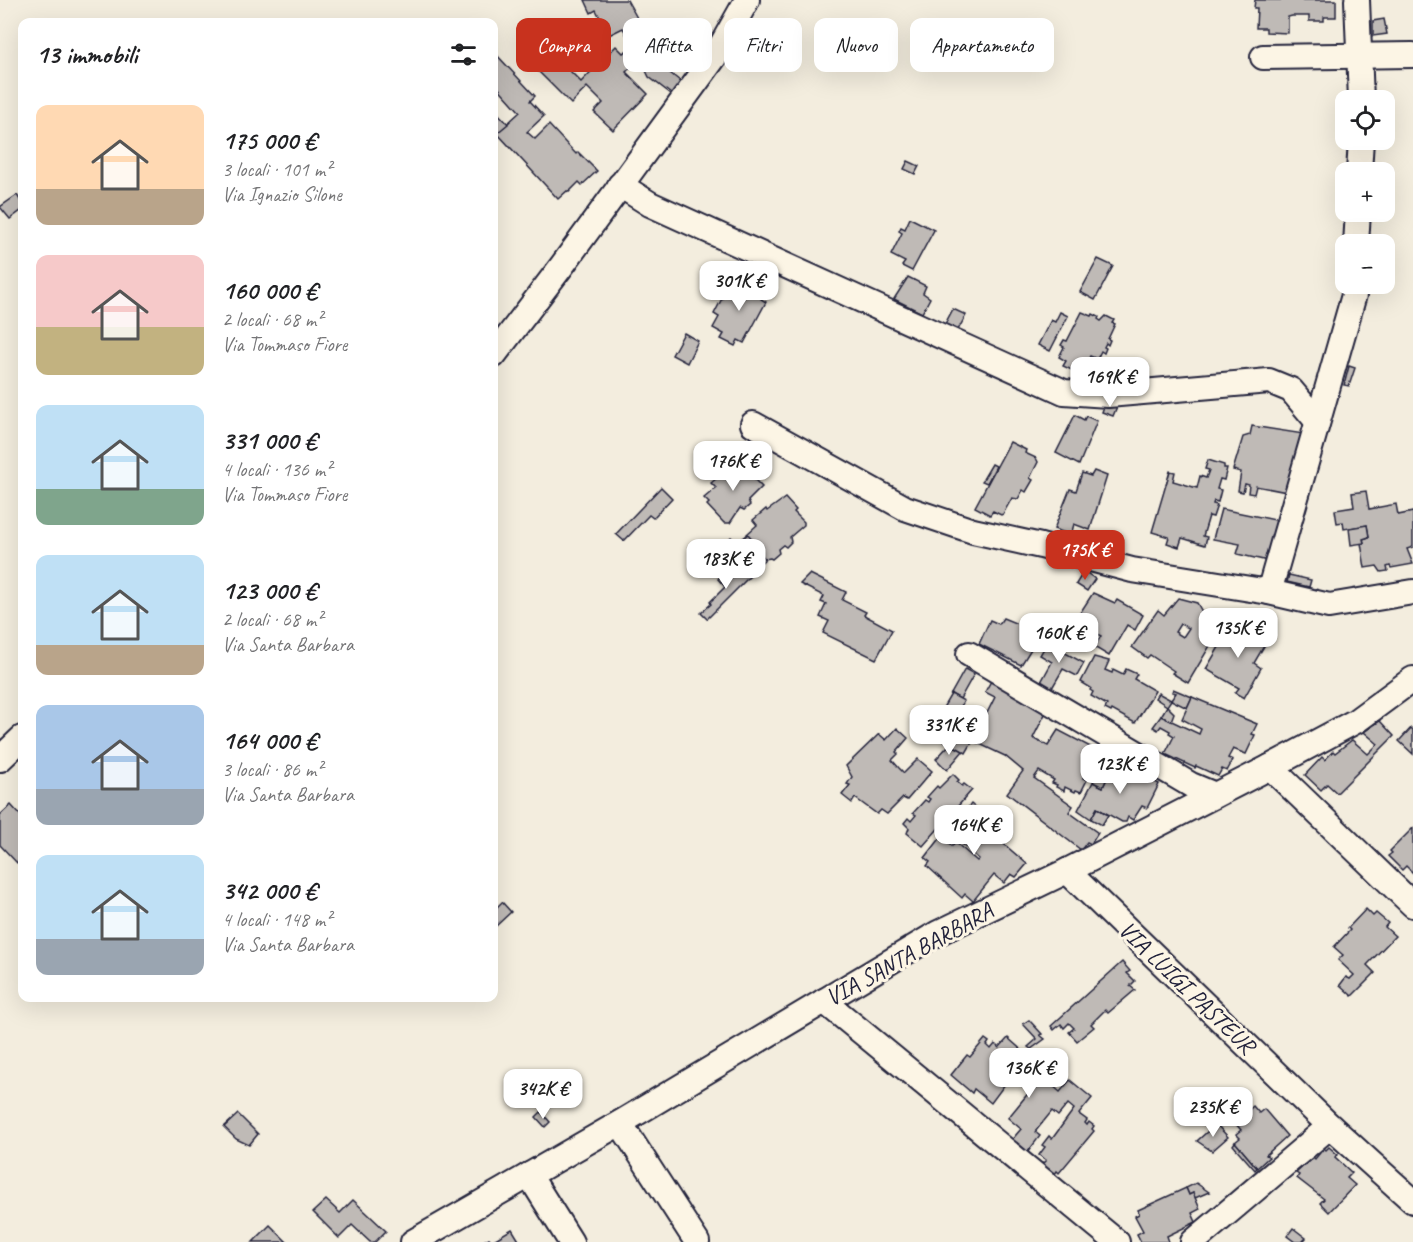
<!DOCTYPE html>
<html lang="it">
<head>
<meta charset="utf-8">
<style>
	:root { --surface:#fff; --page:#f2f2f2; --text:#202124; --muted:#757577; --accent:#c8321e }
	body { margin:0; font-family:Caveat,sans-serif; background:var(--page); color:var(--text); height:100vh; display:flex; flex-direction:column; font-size:22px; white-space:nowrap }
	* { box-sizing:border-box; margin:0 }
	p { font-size:20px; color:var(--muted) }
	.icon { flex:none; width:33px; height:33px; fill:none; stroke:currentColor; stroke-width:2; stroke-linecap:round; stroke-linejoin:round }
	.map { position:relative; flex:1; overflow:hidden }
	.drawer { position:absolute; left:18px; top:18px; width:480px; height:984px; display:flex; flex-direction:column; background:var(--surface); border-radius:12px; box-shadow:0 6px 24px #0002 }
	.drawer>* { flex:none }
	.banner { position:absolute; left:516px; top:18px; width:570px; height:54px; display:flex; gap:12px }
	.fabs { position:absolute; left:1335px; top:90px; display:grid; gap:12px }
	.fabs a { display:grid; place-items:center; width:60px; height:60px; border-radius:12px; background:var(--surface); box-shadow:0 6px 24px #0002; font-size:30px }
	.price { position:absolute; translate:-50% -51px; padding:0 14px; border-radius:12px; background:#fff; color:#222; font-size:20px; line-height:39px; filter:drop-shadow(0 2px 3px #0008) }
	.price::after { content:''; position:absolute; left:50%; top:36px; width:18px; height:14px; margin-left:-9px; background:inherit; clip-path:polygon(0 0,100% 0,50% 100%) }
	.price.on { background:var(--accent); color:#fff }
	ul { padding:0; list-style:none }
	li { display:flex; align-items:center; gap:18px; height:150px; padding:0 18px }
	li span { display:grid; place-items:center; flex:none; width:168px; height:120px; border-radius:12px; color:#555 }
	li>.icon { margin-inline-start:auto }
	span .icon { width:72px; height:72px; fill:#fffc; stroke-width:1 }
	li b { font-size:26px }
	h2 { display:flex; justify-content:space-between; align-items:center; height:72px; padding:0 18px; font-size:26px }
	.chip { padding:0 21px; border-radius:12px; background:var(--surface); box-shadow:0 6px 24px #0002; font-size:21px; line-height:54px }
	.chip.on { background:var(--accent); color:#fff }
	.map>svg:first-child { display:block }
	.building { fill:#bfbab6; stroke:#22223b; stroke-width:1.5; fill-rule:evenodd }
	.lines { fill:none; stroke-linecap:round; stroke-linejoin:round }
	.minor-casing { stroke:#22223b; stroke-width:28 }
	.minor { stroke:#fcf5e5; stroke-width:24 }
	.labels { text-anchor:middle; stroke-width:6; stroke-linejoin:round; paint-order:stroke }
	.street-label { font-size:24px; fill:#22223b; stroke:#fcf5e5 }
</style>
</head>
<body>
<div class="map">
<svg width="1413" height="1242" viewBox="0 0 1413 1242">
	<rect width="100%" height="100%" fill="#f3edde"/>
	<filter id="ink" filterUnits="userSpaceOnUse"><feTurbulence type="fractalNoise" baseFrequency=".0167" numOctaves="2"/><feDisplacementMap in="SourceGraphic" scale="12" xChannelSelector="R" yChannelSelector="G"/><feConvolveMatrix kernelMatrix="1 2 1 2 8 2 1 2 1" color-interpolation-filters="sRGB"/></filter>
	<g filter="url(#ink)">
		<g class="building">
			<path d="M 585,0 L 627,0 L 662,63 L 660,65 L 685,85 L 675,97 L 649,77 L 640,58 L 626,72 L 648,94 L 613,130 L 594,112 L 603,103 L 587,87 L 571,104 L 528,61 L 544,45 L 581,82 L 616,46 L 623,53 L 633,47 L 623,28 L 609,35 L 596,10 L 591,13 Z"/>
			<path d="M 1255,0 L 1336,0 L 1336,17 L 1324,17 L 1324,21 L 1309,21 L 1309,16 L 1292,16 L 1288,17 L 1288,33 L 1266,32 L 1266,28 L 1256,28 L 1257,8 L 1254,8 Z"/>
			<path d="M 1384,19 L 1387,34 L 1373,36 L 1373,21 Z"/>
			<path d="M 494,52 L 535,96 L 530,101 L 544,116 L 527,132 L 535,139 L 549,125 L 576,154 L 578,152 L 597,171 L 582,185 L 579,182 L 569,192 L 567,191 L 558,199 L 497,133 L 520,112 L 494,83 Z"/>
			<path d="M 494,109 L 508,124 L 497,133 L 494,129 Z"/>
			<path d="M 908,161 L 919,166 L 915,174 L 904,169 Z"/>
			<path d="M 17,195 L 22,203 L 22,210 L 10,219 L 0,207 Z"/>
			<path d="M 910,218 L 934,230 L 912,271 L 902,266 L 905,262 L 891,255 L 902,233 L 899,231 L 901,227 L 905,229 Z"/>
			<path d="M 1098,259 L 1113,266 L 1095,300 L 1080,292 Z"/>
			<path d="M 908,277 L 926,286 L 923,293 L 930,298 L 922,313 L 894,299 Z"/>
			<path d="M 747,282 L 764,291 L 761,299 L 766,302 L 744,343 L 738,340 L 735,346 L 721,339 L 724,334 L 713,328 L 719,317 L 714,314 L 730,283 L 743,289 Z"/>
			<path d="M 953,309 L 966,315 L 958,330 L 945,324 Z"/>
			<path d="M 1060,312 L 1068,316 L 1050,351 L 1038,345 L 1051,320 L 1055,322 Z"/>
			<path d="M 1082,312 L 1092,316 L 1093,314 L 1099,317 L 1098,319 L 1101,321 L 1106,316 L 1114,320 L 1112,323 L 1115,324 L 1108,339 L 1110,340 L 1108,345 L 1106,343 L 1104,347 L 1106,348 L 1104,353 L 1101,351 L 1097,359 L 1090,356 L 1083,371 L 1076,368 L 1074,371 L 1063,366 L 1066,361 L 1059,357 L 1064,347 L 1061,345 L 1064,340 L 1067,341 Z"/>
			<path d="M 684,333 L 698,341 L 687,363 L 672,355 Z"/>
			<path d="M 1349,366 L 1355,368 L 1349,386 L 1344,385 Z"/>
			<path d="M 1106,401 L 1118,404 L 1113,416 L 1102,412 Z"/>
			<path d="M 1075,415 L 1084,420 L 1086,416 L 1097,421 L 1079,465 L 1056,453 Z"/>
			<path d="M 1252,426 L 1304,434 L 1292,493 L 1256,486 L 1254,494 L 1248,493 L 1249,485 L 1245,484 L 1243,492 L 1238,491 L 1241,472 L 1233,470 L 1243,437 L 1250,435 Z"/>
			<path d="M 1010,442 L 1026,450 L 1025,453 L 1036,458 L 1038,462 L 1030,478 L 1033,480 L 1026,492 L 1023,490 L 1018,499 L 1012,498 L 1003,514 L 1001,515 L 993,511 L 990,515 L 975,507 Z"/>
			<path d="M 1208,460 L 1224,465 L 1224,468 L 1227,468 L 1224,480 L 1220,479 L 1217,489 L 1221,490 L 1218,502 L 1214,501 L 1213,504 L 1217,505 L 1213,517 L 1209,516 L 1203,536 L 1207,537 L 1205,545 L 1182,538 L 1179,547 L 1167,543 L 1169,537 L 1152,532 L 1170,471 L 1175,472 L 1173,481 L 1197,488 L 1200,476 L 1206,478 L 1209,470 L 1205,469 Z"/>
			<path d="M 743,461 L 755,474 L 752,477 L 762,487 L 748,501 L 750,505 L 744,510 L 740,508 L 730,523 L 724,523 L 707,505 L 709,503 L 704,498 L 716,488 L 711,483 L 723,473 L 725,475 L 736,465 L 737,466 Z"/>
			<path d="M 992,464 L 996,466 L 987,483 L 982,481 Z"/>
			<path d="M 1094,471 L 1107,476 L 1090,530 L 1074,524 L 1071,535 L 1054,529 L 1070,489 L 1076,491 L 1082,473 L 1091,476 Z"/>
			<path d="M 661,487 L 672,498 L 653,518 L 649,515 L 624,541 L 616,534 Z"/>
			<path d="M 1366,491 L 1369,509 L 1396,504 L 1398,515 L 1413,512 L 1413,547 L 1407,549 L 1413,564 L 1391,568 L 1390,566 L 1387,567 L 1388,571 L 1381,572 L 1377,566 L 1365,568 L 1361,543 L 1364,543 L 1363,539 L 1369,537 L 1367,525 L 1344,529 L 1343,522 L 1337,523 L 1335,510 L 1354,507 L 1352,493 Z"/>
			<path d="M 785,498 L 796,510 L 794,512 L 804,522 L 804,525 L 790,537 L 791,542 L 786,547 L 783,545 L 778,549 L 779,553 L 772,559 L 770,558 L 765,559 L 751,543 L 753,540 L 747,534 L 757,525 L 753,520 L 766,509 L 767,511 Z"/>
			<path d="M 1221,509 L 1280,521 L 1268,561 L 1237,554 L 1240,544 L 1213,539 Z"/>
			<path d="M 1367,525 L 1369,537 L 1363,539 L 1364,543 L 1351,545 L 1349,528 Z"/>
			<path d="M 748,534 L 753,540 L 751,543 L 765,559 L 757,566 L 746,554 L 751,549 L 742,539 Z"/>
			<path d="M 731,537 L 738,544 L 725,556 L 719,549 Z"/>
			<path d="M 738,544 L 745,552 L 737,559 L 730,551 Z"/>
			<path d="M 741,567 L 750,576 L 707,619 L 701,613 L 711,604 L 710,602 L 725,587 L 718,579 L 725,572 L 730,577 Z"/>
			<path d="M 1084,571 L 1095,579 L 1087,591 L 1076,584 Z"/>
			<path d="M 810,574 L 846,592 L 842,600 L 866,612 L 864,615 L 892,630 L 876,659 L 823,633 L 829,621 L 820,617 L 826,604 L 821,602 L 824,596 L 800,584 Z"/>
			<path d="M 1289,575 L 1311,580 L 1309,587 L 1287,582 Z"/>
			<path d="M 1093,593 L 1115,603 L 1117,600 L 1143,615 L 1135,630 L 1127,625 L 1109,656 L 1094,647 L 1101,636 L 1082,626 L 1087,617 L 1080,613 Z"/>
			<path d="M 1178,598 L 1197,603 L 1205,617 L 1213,622 L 1201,637 L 1211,644 L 1188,683 L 1172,673 L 1174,671 L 1150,655 L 1147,658 L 1132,647 L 1158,610 L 1164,615 ZM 1180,624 L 1189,628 L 1183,637 L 1175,632 Z"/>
			<path d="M 1003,618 L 1030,629 L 1022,644 L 1031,649 L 1021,665 L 979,644 L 990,620 L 999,624 Z"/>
			<path d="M 1232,625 L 1242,630 L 1244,627 L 1267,641 L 1254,663 L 1261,668 L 1244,698 L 1235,693 L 1239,688 L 1206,669 Z"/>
			<path d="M 1047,643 L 1084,663 L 1077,676 L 1063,669 L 1052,688 L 1041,682 L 1052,662 L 1040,655 Z"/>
			<path d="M 1094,657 L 1109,661 L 1105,670 L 1112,673 L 1113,670 L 1123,675 L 1126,669 L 1137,674 L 1134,679 L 1155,691 L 1135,723 L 1112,710 L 1111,712 L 1105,709 L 1107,705 L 1091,696 L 1093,692 L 1090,690 L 1091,688 L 1081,682 Z"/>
			<path d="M 965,669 L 974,674 L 960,699 L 951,694 Z"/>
			<path d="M 991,681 L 1046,712 L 1033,738 L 1048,746 L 1058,730 L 1102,753 L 1094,768 L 1090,766 L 1083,778 L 1087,780 L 1081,792 L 1076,790 L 1075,792 L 1065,787 L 1064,791 L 1056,787 L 1057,785 L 1052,783 L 1054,780 L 1039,771 L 1034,778 L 1073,806 L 1069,812 L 1098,833 L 1091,844 L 1087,842 L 1081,850 L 1007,793 L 1023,771 L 1005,756 L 973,741 L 995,697 L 985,692 Z"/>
			<path d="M 1173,689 L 1192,697 L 1187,708 L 1171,700 L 1176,693 L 1172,692 Z"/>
			<path d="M 1158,693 L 1171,700 L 1167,706 L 1155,698 Z"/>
			<path d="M 951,694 L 964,701 L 950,725 L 973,741 L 966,753 L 929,732 Z"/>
			<path d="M 1192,697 L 1257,724 L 1252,734 L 1255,735 L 1246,754 L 1233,749 L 1228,758 L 1233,760 L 1227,771 L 1222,769 L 1218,776 L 1196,766 L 1195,768 L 1165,754 L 1174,736 L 1169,733 L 1170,731 L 1161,726 L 1158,730 L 1153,727 L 1161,716 L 1199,734 L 1201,729 L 1182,719 Z"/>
			<path d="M 1167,706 L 1174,713 L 1171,721 L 1161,716 Z"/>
			<path d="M 1380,721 L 1394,736 L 1337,793 L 1327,784 L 1321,790 L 1305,775 L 1322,757 L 1325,760 L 1333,751 L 1335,753 L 1352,740 L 1368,754 L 1378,744 L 1364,732 Z"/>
			<path d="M 897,728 L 908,738 L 896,752 L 898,754 L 892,760 L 899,768 L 904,773 L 918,759 L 932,771 L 907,800 L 903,798 L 887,814 L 881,810 L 877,814 L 855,798 L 852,803 L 842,795 L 850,785 L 847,784 L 852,777 L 846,766 L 879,734 L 886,740 Z"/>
			<path d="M 1411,728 L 1413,730 L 1413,754 L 1399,741 Z"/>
			<path d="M 950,744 L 963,751 L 947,770 L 936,759 Z"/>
			<path d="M 1120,762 L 1159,784 L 1147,808 L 1142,806 L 1133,820 L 1128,817 L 1126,822 L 1122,822 L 1097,808 L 1091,819 L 1078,810 L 1093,782 L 1103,787 L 1108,776 L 1112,777 Z"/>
			<path d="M 1103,764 L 1115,771 L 1112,777 L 1108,776 L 1103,787 L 1093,782 Z"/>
			<path d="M 953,774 L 959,780 L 957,782 L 962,786 L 964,784 L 972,790 L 923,846 L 907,833 L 909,828 L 904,823 L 908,818 L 911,821 L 916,815 L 913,813 L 925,800 L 928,802 L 930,799 L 927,797 L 937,786 L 939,788 Z"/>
			<path d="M 971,804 L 1004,833 L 998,839 L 1027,864 L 1016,877 L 1011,874 L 1004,883 L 994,875 L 973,901 L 965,894 L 962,898 L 927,866 L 930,862 L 925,858 L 942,836 L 952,846 L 955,842 L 977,861 L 979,859 L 953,836 L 963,823 L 959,819 Z"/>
			<path d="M 11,805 L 22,817 L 22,858 L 17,863 L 0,845 L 0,815 Z"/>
			<path d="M 1097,808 L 1108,815 L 1102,825 L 1091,819 Z"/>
			<path d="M 1413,828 L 1413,873 L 1406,866 L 1402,870 L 1388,856 L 1392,853 L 1390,851 Z"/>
			<path d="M 502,902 L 511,912 L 496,926 L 494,924 L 494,910 Z"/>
			<path d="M 1366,909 L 1373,916 L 1376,913 L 1388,923 L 1385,927 L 1395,936 L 1367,965 L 1375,973 L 1352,996 L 1340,985 L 1346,977 L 1350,979 L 1354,975 L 1338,960 L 1343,955 L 1334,947 L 1350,930 L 1348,928 Z"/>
			<path d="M 1122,962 L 1130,971 L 1127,973 L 1135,981 L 1130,986 L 1135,990 L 1108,1013 L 1105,1010 L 1091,1024 L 1094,1027 L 1077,1041 L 1069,1032 L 1074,1028 L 1069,1023 L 1064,1028 L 1061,1024 L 1054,1030 L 1051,1026 Z"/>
			<path d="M 1029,1020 L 1042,1034 L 1040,1035 L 1045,1039 L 1031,1049 L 1028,1047 L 1037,1039 L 1023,1024 Z"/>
			<path d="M 1008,1038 L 1034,1061 L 1039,1056 L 1051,1065 L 1045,1071 L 1055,1079 L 1051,1084 L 1060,1092 L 1070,1080 L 1092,1098 L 1079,1114 L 1087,1120 L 1085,1123 L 1087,1125 L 1089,1122 L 1094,1126 L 1092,1129 L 1094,1131 L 1059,1173 L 1057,1171 L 1055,1174 L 1042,1164 L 1046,1160 L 1039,1155 L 1045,1147 L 1042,1145 L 1049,1136 L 1052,1139 L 1074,1109 L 1068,1104 L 1058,1116 L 1052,1111 L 1035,1132 L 1040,1136 L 1027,1153 L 1009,1143 L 1021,1129 L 1008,1118 L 1030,1091 L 1011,1076 L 991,1103 L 974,1089 L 972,1093 L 951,1075 L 967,1055 L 970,1057 L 985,1039 L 989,1042 L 987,1045 L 991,1049 L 995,1044 L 999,1048 Z"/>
			<path d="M 1253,1106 L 1259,1113 L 1264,1109 L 1287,1136 L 1266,1155 L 1269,1157 L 1257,1168 L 1235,1142 L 1240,1138 L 1236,1134 L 1241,1130 L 1235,1123 Z"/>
			<path d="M 541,1112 L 550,1122 L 545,1127 L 536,1117 Z"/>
			<path d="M 238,1114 L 258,1134 L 249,1145 L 236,1139 L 224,1127 Z"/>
			<path d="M 1216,1124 L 1228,1137 L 1212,1151 L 1197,1141 Z"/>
			<path d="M 1235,1142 L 1257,1168 L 1255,1170 L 1233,1145 Z"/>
			<path d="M 1329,1147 L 1338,1155 L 1335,1157 L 1352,1173 L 1347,1178 L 1355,1185 L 1329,1212 L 1320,1203 L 1324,1199 L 1297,1178 L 1299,1175 L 1296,1173 L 1313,1157 L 1315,1159 L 1324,1148 L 1326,1150 Z"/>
			<path d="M 1196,1183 L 1209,1192 L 1195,1198 L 1193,1193 L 1189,1195 L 1186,1188 Z"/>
			<path d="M 1186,1188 L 1189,1195 L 1193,1193 L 1200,1209 L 1192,1213 L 1196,1222 L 1167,1236 L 1169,1242 L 1141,1242 L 1137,1234 L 1143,1231 L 1135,1216 L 1139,1214 L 1138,1210 Z"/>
			<path d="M 326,1200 L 340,1213 L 353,1200 L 386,1231 L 375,1242 L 370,1242 L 352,1225 L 339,1238 L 313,1212 Z"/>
			<path d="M 270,1225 L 287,1242 L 253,1242 Z"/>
			<path d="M 1293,1228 L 1306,1238 L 1302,1242 L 1295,1242 L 1287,1236 Z"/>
			<path d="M 512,1229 L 520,1242 L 482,1242 L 489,1238 L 492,1241 Z"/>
		</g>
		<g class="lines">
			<g class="minor-casing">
				<g id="minor">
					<path d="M 1357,0 L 1361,100"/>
					<path d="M 1263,57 L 1413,55"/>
					<path d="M 1359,172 L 1361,140"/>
					<path d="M 620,185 L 650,204 L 1064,392 L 1108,395 L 1269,381 L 1291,390 L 1317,421"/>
					<path d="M 1356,244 L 1358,212"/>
					<path d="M 494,355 L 561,267 L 716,55 L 747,0"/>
					<path d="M 753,424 L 905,508 L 973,531 L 1041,546 L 1132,570 L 1269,592 L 1329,606 L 1413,592"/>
					<path d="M 1269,592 L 1354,295 L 1354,284"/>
					<path d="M 969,654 L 1191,785 L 1215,795"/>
					<path d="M 0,759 L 22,738"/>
					<path d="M 1270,767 L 1413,905"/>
					<path d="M 1067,871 L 1330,1126 L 1413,1201"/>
					<path d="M 824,1001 L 1117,1242"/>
					<path d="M 620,1123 L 697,1242"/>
					<path d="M 529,1175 L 571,1242"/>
					<path d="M 413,1242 L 620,1123 L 938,933 L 1067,871 L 1270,767 L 1356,721 L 1413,679"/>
					<path d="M 1193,1242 L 1330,1126"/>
				</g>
			</g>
			<use href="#minor" class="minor"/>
		</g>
	</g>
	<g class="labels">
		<g class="street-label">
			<text transform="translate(909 954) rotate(-29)" y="8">VIA SANTA BARBARA</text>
			<text transform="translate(1187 987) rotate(44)" y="8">VIA LUIGI PASTEUR</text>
		</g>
	</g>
</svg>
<div class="fabs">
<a><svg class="icon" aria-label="locate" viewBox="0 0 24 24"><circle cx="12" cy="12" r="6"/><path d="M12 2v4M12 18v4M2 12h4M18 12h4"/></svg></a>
<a>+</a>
<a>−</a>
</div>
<b class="price" style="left:739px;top:312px">301K €</b>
<b class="price" style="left:1110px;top:408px">169K €</b>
<b class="price" style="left:733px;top:492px">176K €</b>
<b class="price on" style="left:1085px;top:581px">175K €</b>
<b class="price" style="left:726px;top:590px">183K €</b>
<b class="price" style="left:1238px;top:659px">135K €</b>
<b class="price" style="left:1059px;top:664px">160K €</b>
<b class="price" style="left:949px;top:756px">331K €</b>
<b class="price" style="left:1120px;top:795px">123K €</b>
<b class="price" style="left:974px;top:856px">164K €</b>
<b class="price" style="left:1029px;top:1099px">136K €</b>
<b class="price" style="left:543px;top:1120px">342K €</b>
<b class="price" style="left:1213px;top:1138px">235K €</b>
<div class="banner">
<a class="chip on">Compra</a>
<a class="chip">Affitta</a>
<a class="chip">Filtri</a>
<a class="chip">Nuovo</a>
<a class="chip">Appartamento</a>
</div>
<section class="drawer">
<h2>13 immobili<svg class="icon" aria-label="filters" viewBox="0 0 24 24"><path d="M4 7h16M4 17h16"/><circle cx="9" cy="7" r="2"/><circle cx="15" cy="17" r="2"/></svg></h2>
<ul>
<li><span style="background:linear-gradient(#ffd9b3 70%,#b9a48a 0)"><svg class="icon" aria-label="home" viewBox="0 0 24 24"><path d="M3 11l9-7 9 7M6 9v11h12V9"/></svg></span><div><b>175 000 €</b><p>3 locali · 101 m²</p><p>Via Ignazio Silone</p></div></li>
<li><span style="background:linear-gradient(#f6c9c9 60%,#c2b280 0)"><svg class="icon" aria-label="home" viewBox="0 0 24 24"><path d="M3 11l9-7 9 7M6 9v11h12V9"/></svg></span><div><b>160 000 €</b><p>2 locali · 68 m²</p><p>Via Tommaso Fiore</p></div></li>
<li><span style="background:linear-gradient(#bfe0f5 70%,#7fa58c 0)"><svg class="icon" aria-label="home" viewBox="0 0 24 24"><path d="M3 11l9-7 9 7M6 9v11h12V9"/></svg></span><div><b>331 000 €</b><p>4 locali · 136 m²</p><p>Via Tommaso Fiore</p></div></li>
<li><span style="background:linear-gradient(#bfe0f5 75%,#b9a48a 0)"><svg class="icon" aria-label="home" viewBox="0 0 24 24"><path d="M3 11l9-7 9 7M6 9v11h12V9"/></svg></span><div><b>123 000 €</b><p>2 locali · 68 m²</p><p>Via Santa Barbara</p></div></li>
<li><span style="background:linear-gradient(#a9c7e8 70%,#9aa5b1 0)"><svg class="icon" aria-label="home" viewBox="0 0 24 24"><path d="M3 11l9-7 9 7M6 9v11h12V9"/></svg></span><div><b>164 000 €</b><p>3 locali · 86 m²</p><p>Via Santa Barbara</p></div></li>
<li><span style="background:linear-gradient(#bfe0f5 70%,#9aa5b1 0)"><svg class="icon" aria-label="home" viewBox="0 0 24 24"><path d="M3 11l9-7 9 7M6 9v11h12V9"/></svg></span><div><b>342 000 €</b><p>4 locali · 148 m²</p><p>Via Santa Barbara</p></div></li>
</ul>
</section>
</div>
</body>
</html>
